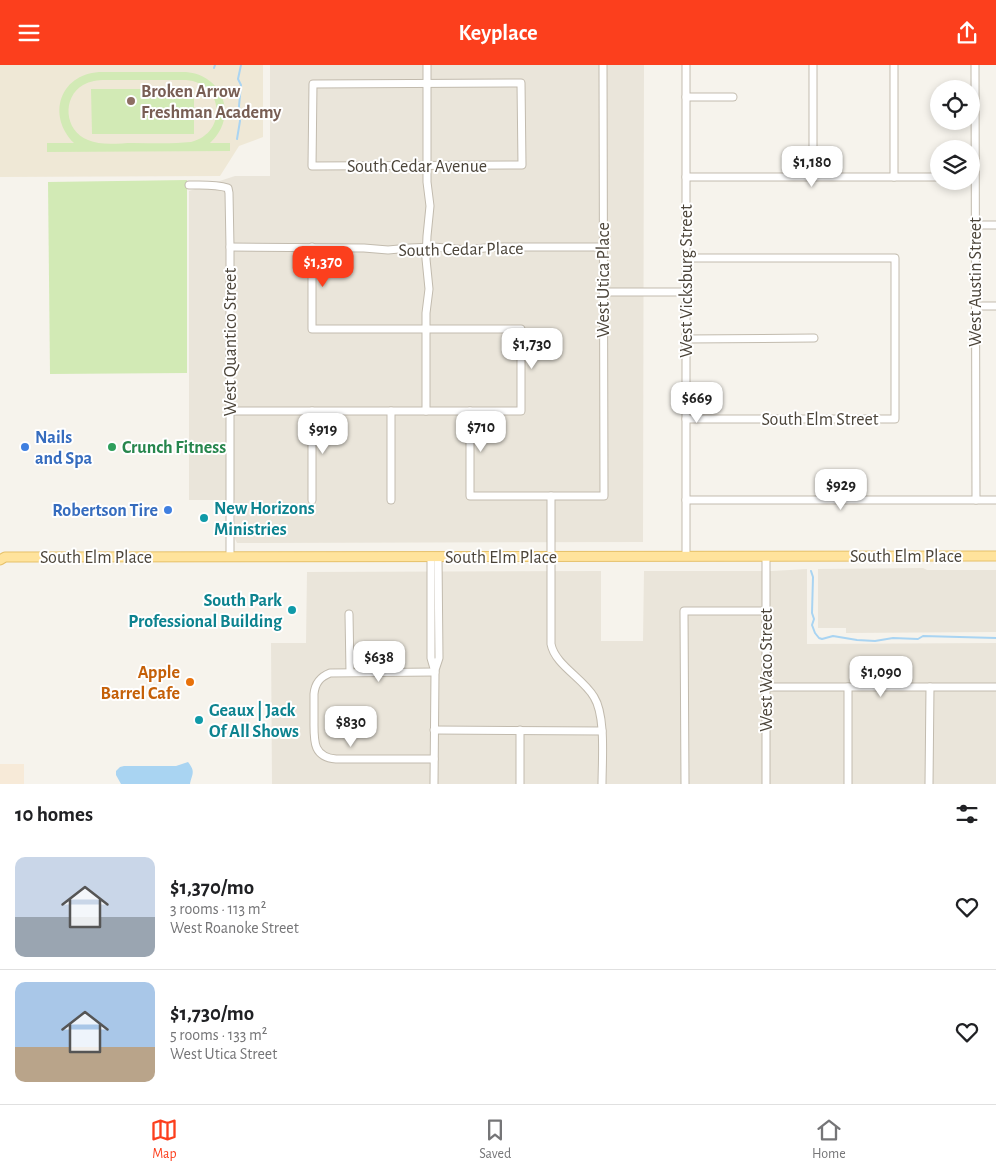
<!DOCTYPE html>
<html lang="en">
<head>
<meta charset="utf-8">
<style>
	:root { --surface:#fff; --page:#f2f2f2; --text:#202124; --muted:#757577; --line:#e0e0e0; --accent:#fc3f1d }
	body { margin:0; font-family:"Alegreya Sans",sans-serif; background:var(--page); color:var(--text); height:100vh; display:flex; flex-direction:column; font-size:19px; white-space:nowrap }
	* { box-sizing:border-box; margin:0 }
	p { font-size:16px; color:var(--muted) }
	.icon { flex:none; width:28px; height:28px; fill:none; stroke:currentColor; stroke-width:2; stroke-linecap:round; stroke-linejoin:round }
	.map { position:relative; height:719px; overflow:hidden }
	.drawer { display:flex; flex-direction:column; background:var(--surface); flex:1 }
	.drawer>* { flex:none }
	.tools { position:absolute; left:930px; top:15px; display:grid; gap:10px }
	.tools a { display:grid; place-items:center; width:50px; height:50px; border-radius:50%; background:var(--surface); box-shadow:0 2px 8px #0003; font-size:25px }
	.price { position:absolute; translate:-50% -42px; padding:0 11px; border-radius:10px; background:#fff; color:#222; font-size:16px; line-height:32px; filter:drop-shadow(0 1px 2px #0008) }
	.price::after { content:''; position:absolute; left:50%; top:30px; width:15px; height:11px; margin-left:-8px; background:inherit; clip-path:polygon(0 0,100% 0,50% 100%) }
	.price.active { background:var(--accent); color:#fff }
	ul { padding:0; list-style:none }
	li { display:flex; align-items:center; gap:15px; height:125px; padding:0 15px }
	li+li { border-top:1px solid var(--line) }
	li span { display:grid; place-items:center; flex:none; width:140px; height:100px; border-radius:10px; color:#555 }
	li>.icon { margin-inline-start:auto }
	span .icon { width:60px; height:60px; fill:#fffc; stroke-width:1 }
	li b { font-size:21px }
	h2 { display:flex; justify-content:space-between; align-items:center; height:60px; padding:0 15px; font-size:21px }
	header { display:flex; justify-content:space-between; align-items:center; height:65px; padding:0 15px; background:var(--accent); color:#fff; font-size:22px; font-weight:700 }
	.tab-bar { display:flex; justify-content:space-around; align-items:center; height:70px; border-top:1px solid var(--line); background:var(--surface); font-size:14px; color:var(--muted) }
	.tab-bar a { display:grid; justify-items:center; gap:2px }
	.tab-bar .active { color:var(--accent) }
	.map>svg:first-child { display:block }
	.residential { fill:#eae5da }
	.commercial { fill:#f7ead8 }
	.education { fill:#efe8d6 }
	.green { fill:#d2eab5; fill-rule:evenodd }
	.water { fill:#a9d4f2 }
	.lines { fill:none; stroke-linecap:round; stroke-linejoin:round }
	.stream { stroke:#a9d4f2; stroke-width:2 }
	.minor-casing { stroke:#c2bbae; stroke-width:9 }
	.major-casing { stroke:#e6c16a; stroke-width:11 }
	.minor { stroke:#fff; stroke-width:7 }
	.major { stroke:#ffe39c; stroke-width:9 }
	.education-dot { fill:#8d6e63; stroke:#fff; stroke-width:2 }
	.shop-dot { fill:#3f7fe0; stroke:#fff; stroke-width:2 }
	.leisure-dot { fill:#2e9e5b; stroke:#fff; stroke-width:2 }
	.culture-dot { fill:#0f9aa8; stroke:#fff; stroke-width:2 }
	.food-dot { fill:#e8710a; stroke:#fff; stroke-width:2 }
	.labels { text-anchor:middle; stroke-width:4; stroke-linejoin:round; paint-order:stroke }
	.education-label { font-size:18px; font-weight:bold; fill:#785e54; stroke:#fff; text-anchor:start }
	.street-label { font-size:18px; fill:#4b4439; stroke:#fff }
	.shop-label { font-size:18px; font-weight:bold; fill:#366cbe; stroke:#fff; text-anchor:start }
	.leisure-label { font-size:18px; font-weight:bold; fill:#27864d; stroke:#fff; text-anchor:start }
	.culture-label { font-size:18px; font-weight:bold; fill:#0d838f; stroke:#fff; text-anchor:start }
	.food-label { font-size:18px; font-weight:bold; fill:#c56008; stroke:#fff; text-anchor:end }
</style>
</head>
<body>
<header><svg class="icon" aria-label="menu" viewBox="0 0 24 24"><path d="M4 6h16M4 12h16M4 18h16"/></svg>Keyplace<svg class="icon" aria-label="share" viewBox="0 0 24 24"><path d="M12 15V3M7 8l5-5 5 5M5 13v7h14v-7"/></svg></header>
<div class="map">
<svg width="996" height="719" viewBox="0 0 996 719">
	<rect width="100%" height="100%" fill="#f6f3ec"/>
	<g class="residential">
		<path d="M 270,0 L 644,0 L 643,477 L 237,478 L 235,474 L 235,435 L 189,435 L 189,126 L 235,111 L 270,111 Z"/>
		<path d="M 923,503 L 927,505 L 996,505 L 996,567 L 846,568 L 846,563 L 818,563 L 818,504 Z"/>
		<path d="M 807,504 L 807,579 L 996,578 L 996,719 L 272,719 L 271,578 L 306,578 L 307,507 L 601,506 L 601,576 L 643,576 L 644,506 L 772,506 Z"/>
	</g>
	<rect class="commercial" x="0" y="699" width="24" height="20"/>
	<path class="education" d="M 0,0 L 263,0 L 263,72 L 239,81 L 220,111 L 0,112 Z"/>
	<g class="green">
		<path d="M 99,7 L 186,7 C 223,10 239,52 210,78 L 230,78 L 230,86 L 47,87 L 47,78 L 74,78 C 47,51 59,10 99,7 ZM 105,15 L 186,15 C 224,18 228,68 191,77 C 172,79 153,78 133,78 C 119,78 101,81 88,75 C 64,66 62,32 83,20 C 90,16 98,15 105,15 Z"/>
		<path d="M 91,24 L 194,24 L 194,69 L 92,69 Z"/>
		<path d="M 187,115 L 187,308 L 50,309 L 48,117 Z"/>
	</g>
	<path class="water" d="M 188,697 C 196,707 192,709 190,719 L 121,719 L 116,710 L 116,706 L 120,702 L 124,701 L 176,701 Z"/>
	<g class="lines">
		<g class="stream">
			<path d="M 214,3 L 215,0"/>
			<path d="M 237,74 L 240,56 L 239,41 L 241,20 L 238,14 L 241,0"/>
			<path d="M 811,506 L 813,512 L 812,548 L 814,554 L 812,560 L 815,568 L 819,573 L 822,574 L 833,571 L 857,575 L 875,576 L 893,573 L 918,574 L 923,571 L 996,573"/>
		</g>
		<g class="minor-casing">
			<g id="minor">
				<path d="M 686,0 L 686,491"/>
				<path d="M 813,0 L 813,112"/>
				<path d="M 894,0 L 894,112"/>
				<path d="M 975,0 L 976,435"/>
				<path d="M 521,18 L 522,100 L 312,101 L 313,19 Z"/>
				<path d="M 686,32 L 733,32"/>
				<path d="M 686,112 L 939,112"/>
				<path d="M 189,120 C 203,120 215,119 228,123 L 229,128 L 230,182 L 230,492"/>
				<path d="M 975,160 L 996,160"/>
				<path d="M 230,182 L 364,183 L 388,185 L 410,183 L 434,182 L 468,185 L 493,182 L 603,182"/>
				<path d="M 686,193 L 895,193 L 895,354 L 686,354"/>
				<path d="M 603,227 L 686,227"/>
				<path d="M 976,241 L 996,241"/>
				<path d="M 686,274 L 814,273"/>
				<path d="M 230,346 L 521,346 L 521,264 L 312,264 L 312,182"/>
				<path d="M 312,346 L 312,435"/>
				<path d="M 426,346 L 426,248 L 429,224 L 426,194 L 427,171 L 430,141 L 427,117 L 427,0"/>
				<path d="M 470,346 L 470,431 L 604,431 L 603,0"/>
				<path d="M 551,431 L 551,579 C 555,600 583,613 594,632 C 606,651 602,696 602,719"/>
				<path d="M 391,435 L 391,346"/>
				<path d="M 686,435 L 996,435"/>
				<path d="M 766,491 L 766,719"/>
				<path d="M 431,492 L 431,593 L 435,607 L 434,719"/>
				<path d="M 349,549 L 350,607"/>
				<path d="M 435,605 L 439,593 L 438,492"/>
				<path d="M 766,622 L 996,622"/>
				<path d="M 848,622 L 848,719"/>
				<path d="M 434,665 L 602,666"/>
				<path d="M 520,665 L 520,719"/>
				<path d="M 434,694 L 336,694 C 313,692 314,676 314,658 C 314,648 314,638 314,629 C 315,618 320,612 330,608 L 435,607"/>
				<path d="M 685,719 L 684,546 L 766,546"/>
				<path d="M 929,719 L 930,622"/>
			</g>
		</g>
		<g class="major-casing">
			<path id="major" d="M 0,495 L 5,492 L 996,491"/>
		</g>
		<use href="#minor" class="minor"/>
		<use href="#major" class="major"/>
	</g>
	<circle class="education-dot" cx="131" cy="36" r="5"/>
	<g class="shop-dot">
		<circle cx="25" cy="382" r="5"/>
		<circle cx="168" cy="445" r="5"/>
	</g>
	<circle class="leisure-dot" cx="112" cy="382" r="5"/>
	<g class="culture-dot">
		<circle cx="204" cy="453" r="5"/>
		<circle cx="292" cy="545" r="5"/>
		<circle cx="199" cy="655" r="5"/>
	</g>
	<circle class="food-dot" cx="190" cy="617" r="5"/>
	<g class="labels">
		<g class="education-label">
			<text x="141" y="32">Broken Arrow<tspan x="141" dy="21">Freshman Academy</tspan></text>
		</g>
		<g class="street-label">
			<text x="417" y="107">South Cedar Avenue</text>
			<text transform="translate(461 184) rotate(-1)" y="6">South Cedar Place</text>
			<text transform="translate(603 215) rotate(-90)" y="6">West Utica Place</text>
			<text transform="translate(686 216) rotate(-90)" y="6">West Vicksburg Street</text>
			<text transform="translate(975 217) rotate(-90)" y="6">West Austin Street</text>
			<text transform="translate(230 277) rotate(-90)" y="6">West Quantico Street</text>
			<text x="820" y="360">South Elm Street</text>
			<text x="906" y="497">South Elm Place</text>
			<text x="96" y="498">South Elm Place</text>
			<text x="501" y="498">South Elm Place</text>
			<text transform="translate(766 605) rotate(-90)" y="6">West Waco Street</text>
		</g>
		<g class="shop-label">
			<text x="35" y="378">Nails<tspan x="35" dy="21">and Spa</tspan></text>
			<text x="158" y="451" text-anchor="end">Robertson Tire</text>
		</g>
		<g class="leisure-label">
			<text x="122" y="388">Crunch Fitness</text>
		</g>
		<g class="culture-label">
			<text x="214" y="449">New Horizons<tspan x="214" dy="21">Ministries</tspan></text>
			<text x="282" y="541" text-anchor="end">South Park<tspan x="282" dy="21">Professional Building</tspan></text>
			<text x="209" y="651">Geaux | Jack<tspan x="209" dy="21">Of All Shows</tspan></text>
		</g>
		<g class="food-label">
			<text x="180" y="613">Apple<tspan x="180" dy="21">Barrel Cafe</tspan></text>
		</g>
	</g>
</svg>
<div class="tools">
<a><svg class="icon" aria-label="locate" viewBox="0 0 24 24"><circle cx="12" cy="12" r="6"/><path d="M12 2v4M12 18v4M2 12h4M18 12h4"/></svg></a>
<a><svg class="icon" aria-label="layers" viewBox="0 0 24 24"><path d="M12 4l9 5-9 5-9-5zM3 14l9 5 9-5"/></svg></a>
</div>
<b class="price" style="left:812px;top:123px">$1,180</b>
<b class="price active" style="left:323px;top:223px">$1,370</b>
<b class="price" style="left:532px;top:305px">$1,730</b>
<b class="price" style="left:697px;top:359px">$669</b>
<b class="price" style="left:481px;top:388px">$710</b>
<b class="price" style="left:323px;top:390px">$919</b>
<b class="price" style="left:841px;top:446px">$929</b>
<b class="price" style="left:379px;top:618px">$638</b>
<b class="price" style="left:881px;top:633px">$1,090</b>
<b class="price" style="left:351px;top:683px">$830</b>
</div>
<section class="drawer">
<h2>10 homes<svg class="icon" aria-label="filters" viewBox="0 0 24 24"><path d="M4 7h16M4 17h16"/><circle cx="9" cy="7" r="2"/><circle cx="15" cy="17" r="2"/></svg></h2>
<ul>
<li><span style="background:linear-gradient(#c9d6e8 60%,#9aa5b1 0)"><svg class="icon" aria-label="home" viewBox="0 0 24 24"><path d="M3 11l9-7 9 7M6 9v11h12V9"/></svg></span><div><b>$1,370/mo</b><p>3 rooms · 113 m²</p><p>West Roanoke Street</p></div><svg class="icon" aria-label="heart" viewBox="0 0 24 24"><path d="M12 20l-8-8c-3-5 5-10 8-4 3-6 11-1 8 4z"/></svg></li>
<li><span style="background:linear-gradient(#a9c7e8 65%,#b9a48a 0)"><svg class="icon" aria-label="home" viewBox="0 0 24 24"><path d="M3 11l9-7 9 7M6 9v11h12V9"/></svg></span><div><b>$1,730/mo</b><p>5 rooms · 133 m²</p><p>West Utica Street</p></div><svg class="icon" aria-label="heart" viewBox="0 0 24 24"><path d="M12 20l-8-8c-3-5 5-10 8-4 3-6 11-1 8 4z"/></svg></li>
</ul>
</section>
<nav class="tab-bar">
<a class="active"><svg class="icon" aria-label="map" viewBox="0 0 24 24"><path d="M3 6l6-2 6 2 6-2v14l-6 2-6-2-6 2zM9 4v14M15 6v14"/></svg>Map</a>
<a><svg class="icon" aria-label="saved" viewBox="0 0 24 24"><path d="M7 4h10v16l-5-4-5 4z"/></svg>Saved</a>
<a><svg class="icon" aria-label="home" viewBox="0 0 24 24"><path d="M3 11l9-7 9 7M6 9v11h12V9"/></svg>Home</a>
</nav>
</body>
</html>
